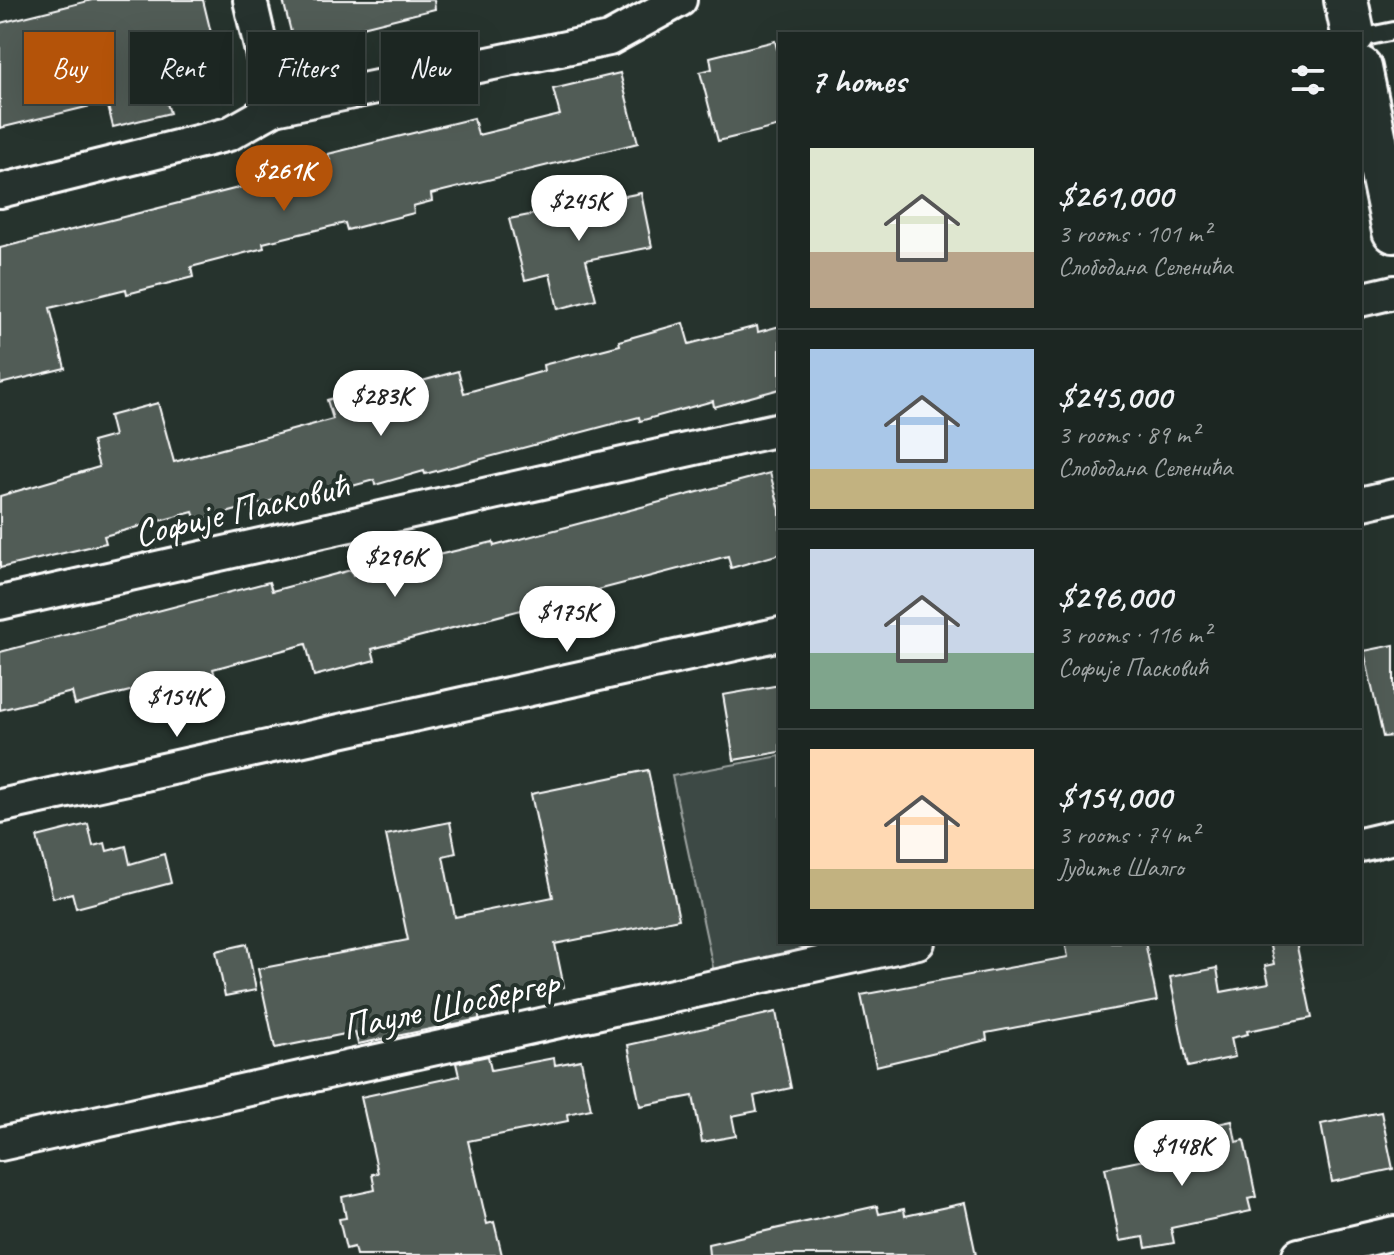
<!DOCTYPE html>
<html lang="en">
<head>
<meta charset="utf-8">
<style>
	:root { --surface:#1c2622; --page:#252e2a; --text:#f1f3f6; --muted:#a0a5a5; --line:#3a4340; --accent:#b45309 }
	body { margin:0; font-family:Caveat,sans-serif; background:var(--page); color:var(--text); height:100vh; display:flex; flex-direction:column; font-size:30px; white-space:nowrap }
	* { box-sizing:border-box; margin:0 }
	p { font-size:26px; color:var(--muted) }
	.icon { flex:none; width:44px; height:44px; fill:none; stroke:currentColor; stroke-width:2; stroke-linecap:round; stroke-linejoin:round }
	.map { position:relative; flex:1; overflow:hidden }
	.side { position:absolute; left:778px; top:32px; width:584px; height:912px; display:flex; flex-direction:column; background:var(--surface); border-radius:0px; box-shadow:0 8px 32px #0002,0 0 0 2px var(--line) }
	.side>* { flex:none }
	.top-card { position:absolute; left:24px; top:32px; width:634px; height:72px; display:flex; gap:16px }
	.price { position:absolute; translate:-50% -68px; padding:0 18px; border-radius:28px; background:#fff; color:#222; font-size:26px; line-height:52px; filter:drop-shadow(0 2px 4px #0008) }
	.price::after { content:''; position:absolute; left:50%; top:48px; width:24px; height:18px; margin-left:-12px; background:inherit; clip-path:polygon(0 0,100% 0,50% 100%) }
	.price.current { background:var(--accent); color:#fff }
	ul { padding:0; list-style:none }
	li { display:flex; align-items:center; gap:24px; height:200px; padding:0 32px }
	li+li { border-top:2px solid var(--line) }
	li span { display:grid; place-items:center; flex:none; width:224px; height:160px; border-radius:0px; color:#555 }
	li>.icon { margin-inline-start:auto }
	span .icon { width:96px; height:96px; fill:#fffc; stroke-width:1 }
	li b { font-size:34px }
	h2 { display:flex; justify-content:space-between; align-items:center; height:96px; padding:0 32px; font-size:34px }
	.chip { padding:0 28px; border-radius:0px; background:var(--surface); box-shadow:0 8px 32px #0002,0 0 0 2px var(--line); font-size:28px; line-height:72px }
	.chip.current { background:var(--accent); color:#fff }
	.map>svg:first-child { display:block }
	.green { fill:#3e4944; stroke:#9ea4a2; stroke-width:2 }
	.building { fill:#515c57; stroke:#fff; stroke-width:2 }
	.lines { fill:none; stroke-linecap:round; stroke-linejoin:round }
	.service-casing { stroke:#fff; stroke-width:22 }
	.minor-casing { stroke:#fff; stroke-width:38 }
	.tertiary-casing { stroke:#fff; stroke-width:48 }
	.service { stroke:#26332d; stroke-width:16 }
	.minor { stroke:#26332d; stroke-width:32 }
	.tertiary { stroke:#26332d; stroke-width:42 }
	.labels { text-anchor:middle; stroke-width:8; stroke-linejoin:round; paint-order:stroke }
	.street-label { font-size:38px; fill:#fff; stroke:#26332d }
</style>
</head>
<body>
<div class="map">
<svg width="1394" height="1255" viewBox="0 0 1394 1255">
	<rect width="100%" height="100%" fill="#26332d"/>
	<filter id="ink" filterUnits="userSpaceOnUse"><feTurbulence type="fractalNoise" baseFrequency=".0125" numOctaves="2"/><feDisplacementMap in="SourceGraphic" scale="16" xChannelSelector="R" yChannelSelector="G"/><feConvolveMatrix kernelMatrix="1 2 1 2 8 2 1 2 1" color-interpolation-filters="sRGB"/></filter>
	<g filter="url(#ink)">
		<path class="green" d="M 780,756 L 780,942 L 842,942 L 714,972 L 672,776 Z"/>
		<g class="building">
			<path d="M 92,0 L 203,0 L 223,82 L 165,97 L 170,113 L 113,127 L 107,102 L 0,128 L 0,23 Z"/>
			<path d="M 283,0 L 434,0 L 435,9 L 294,44 Z"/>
			<path d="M 775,41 L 780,61 L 780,126 L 718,141 L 700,72 L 712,69 L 710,57 Z"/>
			<path d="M 620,73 L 638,143 L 431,194 L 432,201 L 413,206 L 414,213 L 347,230 L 345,223 L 263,243 L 264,248 L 191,267 L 193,277 L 127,294 L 126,289 L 50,308 L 65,368 L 0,384 L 0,248 L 258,183 L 256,178 L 330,160 L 328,154 L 474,118 L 478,135 L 560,115 L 553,89 Z"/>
			<path d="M 641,193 L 652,247 L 586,260 L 596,299 L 558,309 L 550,274 L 525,280 L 509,219 Z"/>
			<path d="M 683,323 L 689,344 L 757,326 L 758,332 L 780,326 L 780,389 L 714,407 L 713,401 L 640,421 L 639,417 L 425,474 L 424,471 L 375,485 L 374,480 L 276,507 L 274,500 L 196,521 L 193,512 L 104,536 L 106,543 L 0,568 L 0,496 L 99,467 L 92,442 L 114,436 L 109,416 L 158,403 L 174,462 L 333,419 L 327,400 L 366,389 L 368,396 L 458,371 L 464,393 L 544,371 L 543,365 L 620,345 L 619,341 Z"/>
			<path d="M 770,473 L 780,510 L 780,554 L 731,568 L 728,556 L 372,649 L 375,660 L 314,676 L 306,644 L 213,669 L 218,687 L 182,696 L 177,679 L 75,705 L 72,692 L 0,710 L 0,652 L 269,582 L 272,591 L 351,570 L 353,575 L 493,542 L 494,546 Z"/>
			<path d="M 1394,645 L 1394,736 L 1383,737 L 1364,651 Z"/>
			<path d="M 780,685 L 780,752 L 734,760 L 723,695 Z"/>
			<path d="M 648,770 L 679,919 L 555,944 L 564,987 L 480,1004 L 479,1019 L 358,1044 L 355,1032 L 275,1048 L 258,969 L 408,940 L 386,835 L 450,822 L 456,853 L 443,856 L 455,917 L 553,897 L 531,794 Z"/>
			<path d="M 88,824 L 93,846 L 105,843 L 107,851 L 126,846 L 130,864 L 164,854 L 171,883 L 76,908 L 72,893 L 53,898 L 37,837 Z"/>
			<path d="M 1065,942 L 1145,942 L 1157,1001 L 986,1033 L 987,1040 L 876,1066 L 861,995 L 1068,957 Z"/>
			<path d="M 1269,942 L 1296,942 L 1312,1018 L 1247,1031 L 1248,1034 L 1231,1038 L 1235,1057 L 1188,1067 L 1170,977 L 1217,968 L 1221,992 L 1269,983 L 1265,966 L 1274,964 Z"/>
			<path d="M 247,944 L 256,990 L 225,996 L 216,951 Z"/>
			<path d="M 776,1012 L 791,1088 L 754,1096 L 757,1111 L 732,1116 L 736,1136 L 702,1142 L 693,1096 L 640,1106 L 628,1045 Z"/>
			<path d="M 488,1056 L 491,1070 L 554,1058 L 555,1065 L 581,1060 L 591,1109 L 567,1114 L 568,1121 L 468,1141 L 487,1224 L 494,1222 L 502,1255 L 356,1255 L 354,1247 L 346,1249 L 339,1219 L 346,1218 L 342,1197 L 375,1190 L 372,1174 L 378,1173 L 361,1097 L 459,1076 L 456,1063 Z"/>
			<path d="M 1381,1112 L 1393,1169 L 1332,1182 L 1321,1124 Z"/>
			<path d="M 1232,1121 L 1236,1142 L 1244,1140 L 1256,1197 L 1248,1199 L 1251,1211 L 1171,1228 L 1174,1243 L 1146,1248 L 1144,1237 L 1120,1241 L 1105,1168 L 1207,1147 L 1203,1127 Z"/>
			<path d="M 965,1203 L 976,1255 L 709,1255 L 708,1244 L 877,1206 L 879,1214 L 904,1209 L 905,1216 Z"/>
		</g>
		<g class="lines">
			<g class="service-casing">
				<path id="service" d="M 1360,38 L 1394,31"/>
			</g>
			<g class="minor-casing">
				<g id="minor">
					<path d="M 250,0 L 275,108"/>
					<path d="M 0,191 L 229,134 L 275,108 L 609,39 L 680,0"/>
					<path d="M 1360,300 L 1394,292"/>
					<path d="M 1360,504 L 1394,496"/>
					<path d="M 0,603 L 780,429"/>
					<path d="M 0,806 L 780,634"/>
					<path d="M 1360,845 L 1394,837"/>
					<path d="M 0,1144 L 918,942"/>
					<path d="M 1299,1255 L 1394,1233"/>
				</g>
			</g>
			<g class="tertiary-casing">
				<g id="tertiary">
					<path d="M 1346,0 L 1353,34"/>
					<path d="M 1360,68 L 1394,231"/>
				</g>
			</g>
			<use href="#service" class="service"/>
			<use href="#minor" class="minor"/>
			<use href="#tertiary" class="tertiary"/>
		</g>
	</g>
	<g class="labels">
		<g class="street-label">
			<text transform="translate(241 509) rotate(-13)" y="13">Софије Пасковић</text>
			<text transform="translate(450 1004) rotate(-12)" y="13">Пауле Шосбергер</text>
		</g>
	</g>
</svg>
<b class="price current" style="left:284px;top:213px">$261K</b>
<b class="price" style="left:579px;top:243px">$245K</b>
<b class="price" style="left:381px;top:438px">$283K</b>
<b class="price" style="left:395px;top:599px">$296K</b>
<b class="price" style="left:567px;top:654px">$175K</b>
<b class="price" style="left:177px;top:739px">$154K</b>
<b class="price" style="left:1182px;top:1188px">$148K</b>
<div class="top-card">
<a class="chip current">Buy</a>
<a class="chip">Rent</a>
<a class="chip">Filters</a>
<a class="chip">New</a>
</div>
<section class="side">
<h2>7 homes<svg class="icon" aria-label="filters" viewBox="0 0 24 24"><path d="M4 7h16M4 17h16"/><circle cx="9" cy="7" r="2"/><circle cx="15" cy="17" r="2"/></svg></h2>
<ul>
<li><span style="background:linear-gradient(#dfe7d0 65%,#b9a48a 0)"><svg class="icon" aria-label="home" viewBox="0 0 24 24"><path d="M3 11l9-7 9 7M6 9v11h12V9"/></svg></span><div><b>$261,000</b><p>3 rooms · 101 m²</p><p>Слободана Селенића</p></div></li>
<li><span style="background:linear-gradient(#a9c7e8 75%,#c2b280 0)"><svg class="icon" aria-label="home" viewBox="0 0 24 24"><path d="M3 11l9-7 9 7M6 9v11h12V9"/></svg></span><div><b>$245,000</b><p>3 rooms · 89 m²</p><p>Слободана Селенића</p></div></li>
<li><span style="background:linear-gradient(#c9d6e8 65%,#7fa58c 0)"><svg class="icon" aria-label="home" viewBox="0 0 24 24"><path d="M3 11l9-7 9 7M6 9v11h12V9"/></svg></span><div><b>$296,000</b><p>3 rooms · 116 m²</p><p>Софије Пасковић</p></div></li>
<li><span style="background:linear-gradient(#ffd9b3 75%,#c2b280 0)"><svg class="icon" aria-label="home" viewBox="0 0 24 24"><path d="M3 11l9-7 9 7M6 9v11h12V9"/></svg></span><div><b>$154,000</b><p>3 rooms · 74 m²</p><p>Јудите Шалго</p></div></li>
</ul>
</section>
</div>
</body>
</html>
